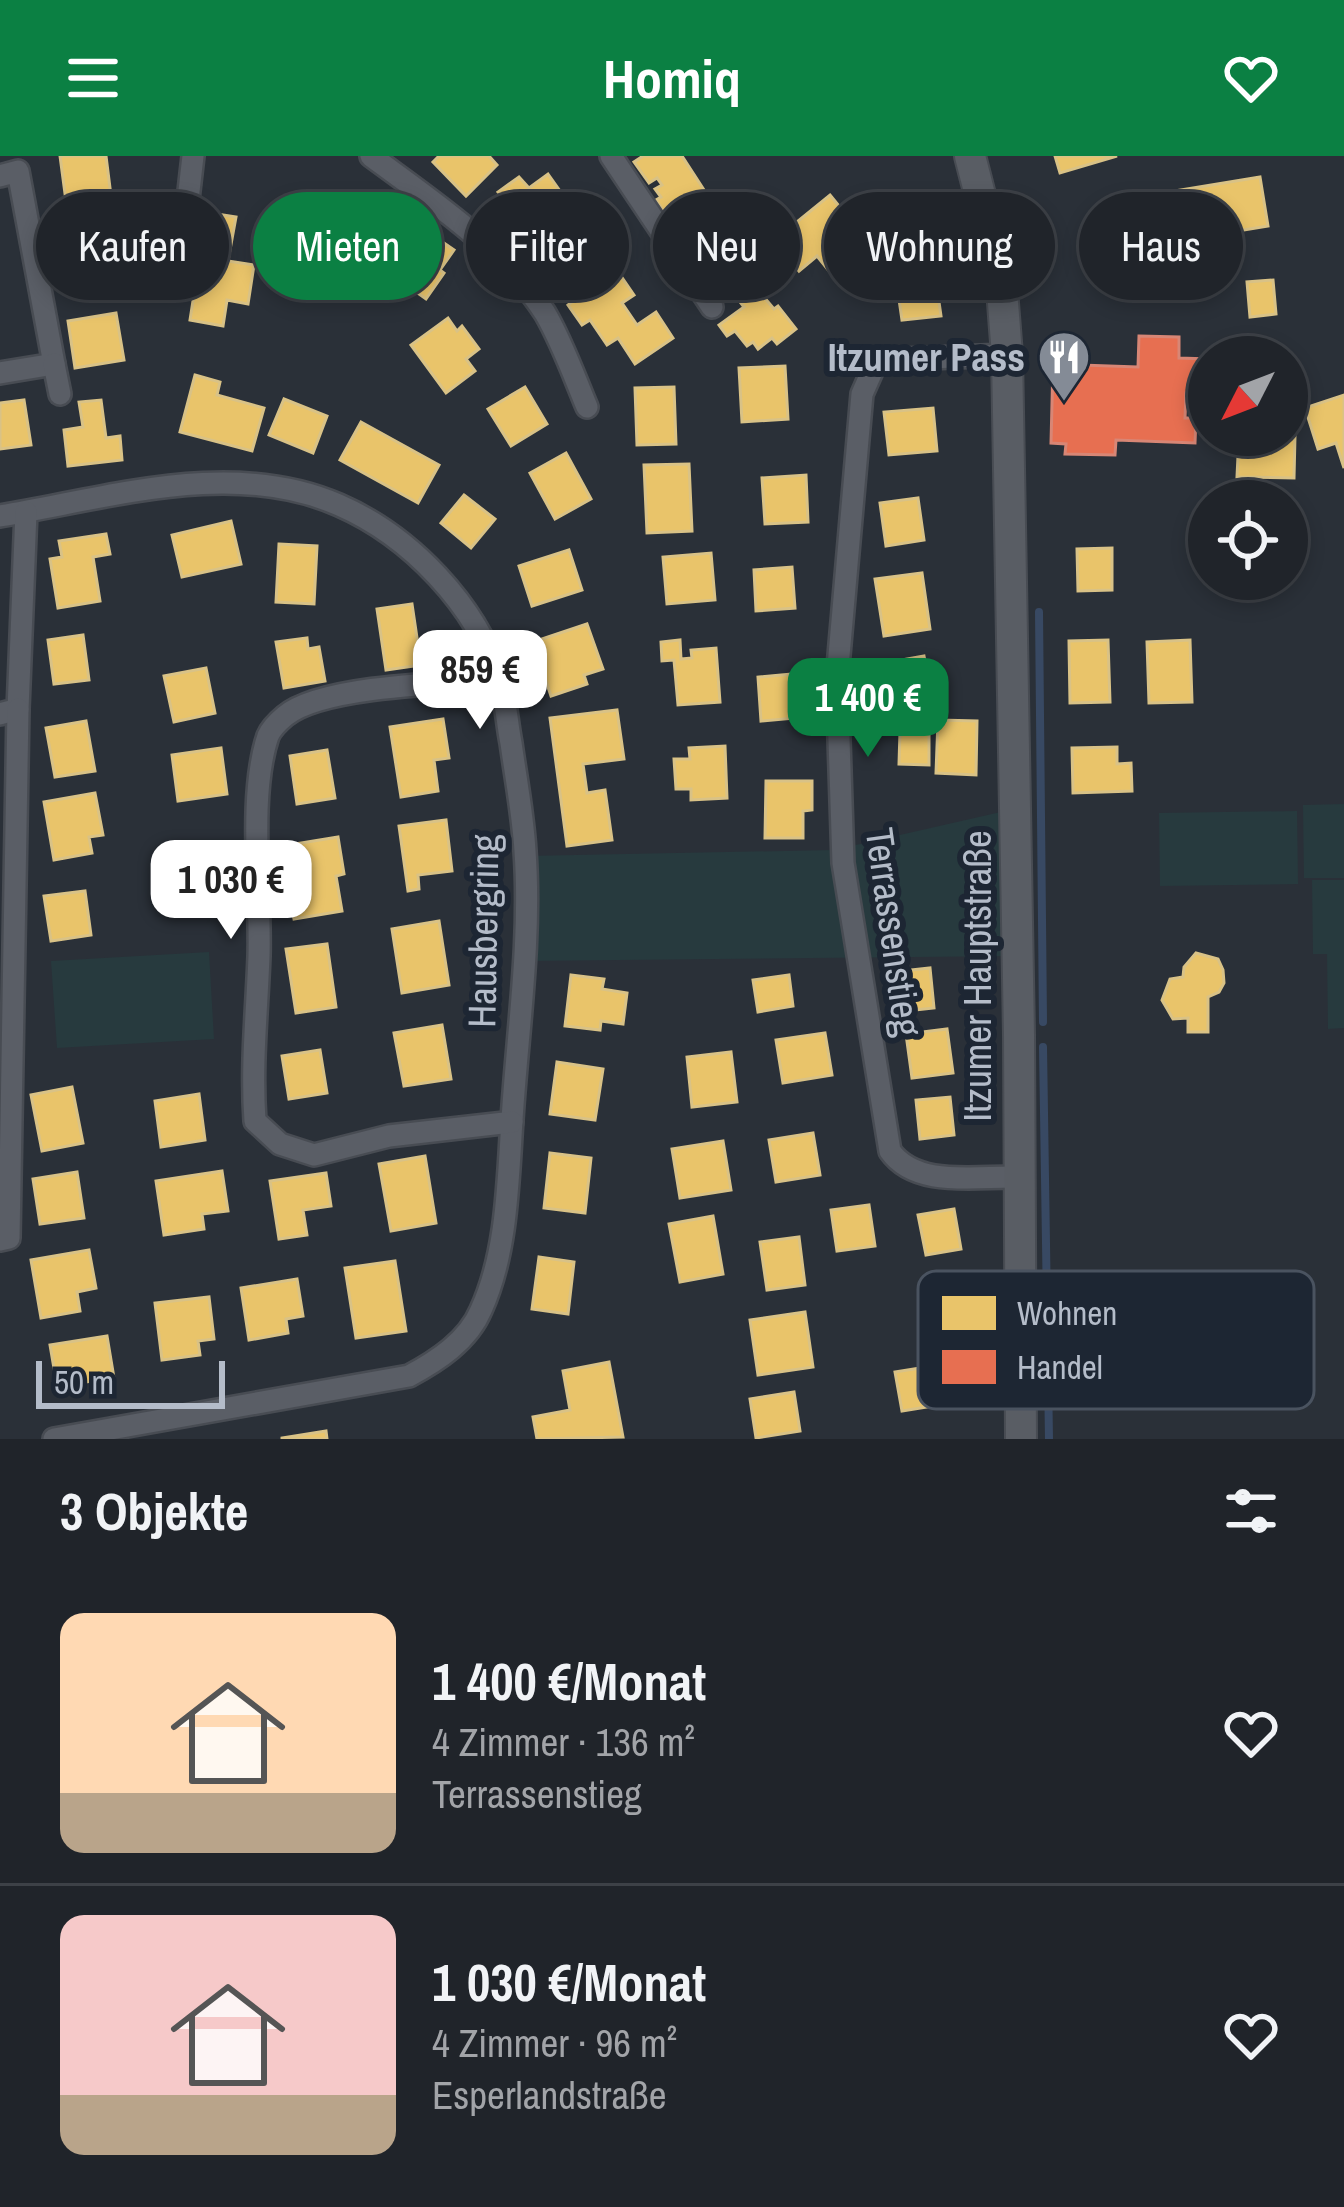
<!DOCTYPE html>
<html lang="de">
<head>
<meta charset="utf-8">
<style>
	:root { --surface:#20242a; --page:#2d3036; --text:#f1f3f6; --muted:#a2a4a8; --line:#3d4147; --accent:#0b8043 }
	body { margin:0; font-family:"Archivo Narrow",sans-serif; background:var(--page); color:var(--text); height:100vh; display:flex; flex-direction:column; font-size:45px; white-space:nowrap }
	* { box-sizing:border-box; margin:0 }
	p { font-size:39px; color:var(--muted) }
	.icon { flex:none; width:66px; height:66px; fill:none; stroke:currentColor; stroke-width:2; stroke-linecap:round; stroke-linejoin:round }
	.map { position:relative; height:1283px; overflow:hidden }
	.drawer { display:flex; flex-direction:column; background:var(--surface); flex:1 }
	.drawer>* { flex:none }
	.banner { position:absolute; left:36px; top:36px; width:1272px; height:108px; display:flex; gap:24px }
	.needle { width:78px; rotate:228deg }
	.fabs { position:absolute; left:1188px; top:180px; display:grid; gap:24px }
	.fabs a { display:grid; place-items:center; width:120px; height:120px; border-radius:50%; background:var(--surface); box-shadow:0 6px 18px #0003,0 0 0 3px var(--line); font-size:60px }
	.scale { position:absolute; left:36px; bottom:30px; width:189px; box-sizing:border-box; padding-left:12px; border:6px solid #b4bcc9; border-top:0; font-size:33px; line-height:42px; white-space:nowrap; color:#b4bcc9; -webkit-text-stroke:9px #1d2633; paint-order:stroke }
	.price { position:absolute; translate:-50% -102px; padding:0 27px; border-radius:24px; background:#fff; color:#222; font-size:39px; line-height:78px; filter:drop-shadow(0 3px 6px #0008) }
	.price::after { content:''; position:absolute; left:50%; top:72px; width:36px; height:27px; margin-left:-18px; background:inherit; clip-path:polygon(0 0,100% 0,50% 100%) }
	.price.on { background:var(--accent); color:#fff }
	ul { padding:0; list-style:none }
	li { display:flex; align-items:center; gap:36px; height:300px; padding:0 60px }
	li+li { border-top:3px solid var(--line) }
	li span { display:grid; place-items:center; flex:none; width:336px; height:240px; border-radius:24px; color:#555 }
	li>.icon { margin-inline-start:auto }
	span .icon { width:144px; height:144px; fill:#fffc; stroke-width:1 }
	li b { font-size:51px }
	h2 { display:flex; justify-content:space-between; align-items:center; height:144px; padding:0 60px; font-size:51px }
	.tag { padding:0 42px; border-radius:54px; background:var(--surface); box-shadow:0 6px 18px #0003,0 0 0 3px var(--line); font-size:42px; line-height:108px }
	.tag.on { background:var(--accent); color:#fff }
	header { display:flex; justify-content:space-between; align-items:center; height:156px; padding:0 60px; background:var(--accent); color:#fff; font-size:54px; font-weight:700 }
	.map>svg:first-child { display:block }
	.green { fill:#273a3e }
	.homes { fill:#e9c46a; stroke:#d9c286; stroke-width:3 }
	.shops { fill:#e76f51; stroke:#d88675; stroke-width:3 }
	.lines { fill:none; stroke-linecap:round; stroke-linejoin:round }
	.stream { stroke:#384963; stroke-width:8 }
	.minor-casing { stroke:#484c53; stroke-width:26 }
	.secondary-casing { stroke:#484c53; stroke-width:34 }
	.minor { stroke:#5a5e66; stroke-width:21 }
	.secondary { stroke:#595d64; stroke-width:30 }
	.labels { text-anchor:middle; stroke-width:12; stroke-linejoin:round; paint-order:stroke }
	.poi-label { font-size:39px; font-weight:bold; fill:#b4bcc9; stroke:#1d2633; text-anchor:end }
	.street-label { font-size:39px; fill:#b4bcc9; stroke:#1d2633 }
	.key { fill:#1d2633; stroke:#4a5360; stroke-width:3 }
	.key-label { font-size:33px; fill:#b4bcc9 }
</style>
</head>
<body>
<header><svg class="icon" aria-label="menu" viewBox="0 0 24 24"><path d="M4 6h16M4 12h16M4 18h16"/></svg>Homiq<svg class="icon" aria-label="heart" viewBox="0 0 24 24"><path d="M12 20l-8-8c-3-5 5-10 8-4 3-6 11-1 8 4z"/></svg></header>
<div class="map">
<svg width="1344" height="1283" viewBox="0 0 1344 1283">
	<rect width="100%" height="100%" fill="#2a3038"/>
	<g class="green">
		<path d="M 1344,648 L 1344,722 L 1304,722 L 1303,649 Z"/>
		<path d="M 1014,653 L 1017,800 L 523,805 L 525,700 L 834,694 Z"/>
		<path d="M 1297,655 L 1298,728 L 1160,730 L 1159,657 Z"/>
		<path d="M 1344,724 L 1344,872 L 1328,873 L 1327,798 L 1313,798 L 1312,724 Z"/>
		<path d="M 209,796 L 214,883 L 57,892 L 51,805 Z"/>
	</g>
	<g class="homes">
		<path d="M 60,0 L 106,0 L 111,40 L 66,45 Z"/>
		<path d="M 439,0 L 489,0 L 497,9 L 466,40 L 433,6 Z"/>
		<path d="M 643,0 L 682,0 L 706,37 L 668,62 L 656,44 L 661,41 L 655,33 L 662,29 L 657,22 L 649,27 L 634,6 Z"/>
		<path d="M 1055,0 L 1117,0 L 1060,17 Z"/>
		<path d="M 548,18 L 570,49 L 562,54 L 586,86 L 563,102 L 557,93 L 539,106 L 507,61 L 513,56 L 498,36 L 519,21 L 529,32 Z"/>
		<path d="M 1260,21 L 1268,70 L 1134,92 L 1126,43 Z"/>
		<path d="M 830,39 L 879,99 L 841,130 L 817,100 L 799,115 L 782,94 L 800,79 L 792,70 Z"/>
		<path d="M 730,49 L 748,78 L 705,105 L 686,77 Z"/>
		<path d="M 204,56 L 236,61 L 228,105 L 254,109 L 248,148 L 227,144 L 223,170 L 190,164 L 195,132 L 210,134 L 215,103 L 197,100 Z"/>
		<path d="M 356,59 L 385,80 L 351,128 L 316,103 L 338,72 L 344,76 Z"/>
		<path d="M 101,71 L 109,130 L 63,137 L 55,77 Z"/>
		<path d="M 425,74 L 454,94 L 440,114 L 444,117 L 426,143 L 392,119 Z"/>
		<path d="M 599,88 L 634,139 L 622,147 L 637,169 L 656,156 L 673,182 L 635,208 L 618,182 L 607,189 L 590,164 L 582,169 L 568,149 L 578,141 L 570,129 L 558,138 L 547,123 Z"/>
		<path d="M 933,104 L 941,160 L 902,164 L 894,109 Z"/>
		<path d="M 762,124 L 770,135 L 763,140 L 774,153 L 778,150 L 796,173 L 777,188 L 772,182 L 758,193 L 753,186 L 747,190 L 735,175 L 727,180 L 719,169 L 744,151 L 737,142 Z"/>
		<path d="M 1273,124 L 1276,158 L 1250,161 L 1247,126 Z"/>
		<path d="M 116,157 L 124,204 L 75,212 L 68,165 Z"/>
		<path d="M 448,162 L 457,175 L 462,170 L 479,193 L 466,203 L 475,215 L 446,237 L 411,189 Z"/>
		<path d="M 785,210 L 788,263 L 742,266 L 739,212 Z"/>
		<path d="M 195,219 L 220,226 L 217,239 L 264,252 L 252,295 L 180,276 Z"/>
		<path d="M 525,231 L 547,268 L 511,290 L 488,253 Z"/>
		<path d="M 674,231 L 676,288 L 637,289 L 635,232 Z"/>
		<path d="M 1344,239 L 1344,312 L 1336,287 L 1318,293 L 1305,252 Z"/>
		<path d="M 284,243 L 327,260 L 313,297 L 269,279 Z"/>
		<path d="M 24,244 L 31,289 L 0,293 L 0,247 Z"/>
		<path d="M 101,244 L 106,282 L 120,280 L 122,304 L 68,310 L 64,274 L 83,271 L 79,246 Z"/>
		<path d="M 933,252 L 937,295 L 889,299 L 884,256 Z"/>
		<path d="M 361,266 L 439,309 L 418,347 L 340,304 Z"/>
		<path d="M 1239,279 L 1295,280 L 1294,322 L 1237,321 Z"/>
		<path d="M 566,297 L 591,343 L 555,363 L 530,317 Z"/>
		<path d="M 689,308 L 692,375 L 647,377 L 644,309 Z"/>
		<path d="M 806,319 L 808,366 L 765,368 L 762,322 Z"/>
		<path d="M 464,339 L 495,363 L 471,392 L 441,367 Z"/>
		<path d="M 918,342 L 924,384 L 886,390 L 880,347 Z"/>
		<path d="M 231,365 L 241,408 L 182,421 L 172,379 Z"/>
		<path d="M 106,378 L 110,398 L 93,401 L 100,445 L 58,452 L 50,403 L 62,401 L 59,385 Z"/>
		<path d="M 279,388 L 317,390 L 314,448 L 276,446 Z"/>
		<path d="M 1112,392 L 1112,434 L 1078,435 L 1077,393 Z"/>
		<path d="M 569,394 L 582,434 L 532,450 L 519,410 Z"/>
		<path d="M 711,397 L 715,444 L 667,448 L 663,401 Z"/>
		<path d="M 792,411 L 795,452 L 756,455 L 754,414 Z"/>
		<path d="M 922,417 L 930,473 L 884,480 L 875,423 Z"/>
		<path d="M 412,448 L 421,509 L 386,514 L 377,453 Z"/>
		<path d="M 587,468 L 603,513 L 584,519 L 587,528 L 551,540 L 533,486 Z"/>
		<path d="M 83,479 L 89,524 L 54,528 L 48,484 Z"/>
		<path d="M 307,482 L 308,493 L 319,491 L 325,525 L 284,532 L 276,486 Z"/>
		<path d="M 680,484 L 681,503 L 692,502 L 691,494 L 716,492 L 720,546 L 678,549 L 674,504 L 662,505 L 661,486 Z"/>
		<path d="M 1108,484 L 1110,546 L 1070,547 L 1069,485 Z"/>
		<path d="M 1190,484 L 1192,546 L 1149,547 L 1147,486 Z"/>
		<path d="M 924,500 L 933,545 L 876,555 L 868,510 Z"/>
		<path d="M 206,512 L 215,557 L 174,566 L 164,520 Z"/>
		<path d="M 804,517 L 807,561 L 761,565 L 758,521 Z"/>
		<path d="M 617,554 L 624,603 L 583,608 L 587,637 L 605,634 L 612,684 L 567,690 L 550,562 Z"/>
		<path d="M 443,563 L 449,602 L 434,604 L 438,635 L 401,641 L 390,571 Z"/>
		<path d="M 938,564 L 977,565 L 976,619 L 936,617 Z"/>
		<path d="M 86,565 L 95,615 L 55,621 L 46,572 Z"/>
		<path d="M 900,575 L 929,576 L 929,609 L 899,608 Z"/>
		<path d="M 725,590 L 727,642 L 691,644 L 691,633 L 676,633 L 674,603 L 690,603 L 689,592 Z"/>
		<path d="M 1117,591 L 1117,608 L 1131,607 L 1132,635 L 1073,637 L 1072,592 Z"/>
		<path d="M 221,592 L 227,638 L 178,645 L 172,599 Z"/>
		<path d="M 327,594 L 335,642 L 297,648 L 290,600 Z"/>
		<path d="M 766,625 L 812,625 L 812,654 L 803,655 L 803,682 L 765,682 Z"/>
		<path d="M 95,637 L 103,679 L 89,681 L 92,697 L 54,704 L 44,646 Z"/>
		<path d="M 446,664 L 452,715 L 418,719 L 419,733 L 408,735 L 399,670 Z"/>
		<path d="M 338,681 L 344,718 L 336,720 L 342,755 L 294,763 L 287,724 L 295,723 L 289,689 Z"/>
		<path d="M 209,701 L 214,755 L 168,759 L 162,705 Z"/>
		<path d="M 85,735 L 91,779 L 51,785 L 44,740 Z"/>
		<path d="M 439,765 L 449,829 L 402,837 L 392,773 Z"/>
		<path d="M 327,788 L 336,851 L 296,857 L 286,793 Z"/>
		<path d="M 1196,797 L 1218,803 L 1223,814 L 1224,827 L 1219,836 L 1208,841 L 1208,876 L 1188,876 L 1188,862 L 1173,863 L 1162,844 L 1170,823 L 1183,821 L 1184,811 Z"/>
		<path d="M 930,812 L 934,852 L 896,856 L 892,816 Z"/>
		<path d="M 571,819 L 604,823 L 602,833 L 627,837 L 623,868 L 601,865 L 600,874 L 565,870 Z"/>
		<path d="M 789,819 L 793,850 L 758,856 L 753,824 Z"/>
		<path d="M 442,869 L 451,923 L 404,930 L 394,877 Z"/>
		<path d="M 947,873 L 953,917 L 912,922 L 906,878 Z"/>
		<path d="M 825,877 L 832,919 L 783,927 L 776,884 Z"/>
		<path d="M 320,894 L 327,937 L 289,943 L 282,900 Z"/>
		<path d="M 731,896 L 737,946 L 692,951 L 687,901 Z"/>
		<path d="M 557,906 L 603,913 L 595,964 L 550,958 Z"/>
		<path d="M 72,931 L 83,987 L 42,995 L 31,939 Z"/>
		<path d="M 199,938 L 205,984 L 161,991 L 155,945 Z"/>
		<path d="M 950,941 L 954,979 L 920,983 L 916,944 Z"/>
		<path d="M 813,977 L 820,1019 L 776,1026 L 769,984 Z"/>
		<path d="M 723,985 L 731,1034 L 680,1042 L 672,993 Z"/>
		<path d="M 550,997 L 591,1002 L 585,1057 L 544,1052 Z"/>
		<path d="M 425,1000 L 436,1067 L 391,1075 L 379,1008 Z"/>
		<path d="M 222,1015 L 228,1055 L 202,1058 L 204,1073 L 164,1079 L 156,1025 Z"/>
		<path d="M 77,1016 L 84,1062 L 40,1068 L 33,1023 Z"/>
		<path d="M 326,1017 L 331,1050 L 303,1054 L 307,1079 L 279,1083 L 270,1025 Z"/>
		<path d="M 869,1049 L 875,1090 L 837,1095 L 831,1054 Z"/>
		<path d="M 954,1053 L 961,1093 L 926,1099 L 918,1059 Z"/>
		<path d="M 713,1060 L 723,1118 L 680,1126 L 669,1068 Z"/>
		<path d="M 799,1081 L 805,1129 L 767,1134 L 760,1086 Z"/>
		<path d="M 89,1094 L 96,1132 L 77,1136 L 80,1155 L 41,1162 L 31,1104 Z"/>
		<path d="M 539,1101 L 574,1106 L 568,1158 L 532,1153 Z"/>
		<path d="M 395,1105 L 406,1175 L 356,1182 L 345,1112 Z"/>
		<path d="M 297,1123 L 303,1160 L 286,1163 L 288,1177 L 249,1184 L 241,1132 Z"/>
		<path d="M 209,1141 L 214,1183 L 198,1185 L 200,1199 L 162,1204 L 155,1147 Z"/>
		<path d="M 805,1156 L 813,1211 L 758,1219 L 750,1164 Z"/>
		<path d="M 107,1180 L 114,1222 L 57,1230 L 50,1189 Z"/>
		<path d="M 609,1206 L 623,1281 L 537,1283 L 533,1261 L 570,1254 L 563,1215 Z"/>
		<path d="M 939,1209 L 945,1248 L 902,1255 L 895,1216 Z"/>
		<path d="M 794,1236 L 800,1275 L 756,1282 L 750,1243 Z"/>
		<path d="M 326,1275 L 327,1283 L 282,1283 L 282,1282 Z"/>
	</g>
	<path class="shops" d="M 1139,180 L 1179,181 L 1179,202 L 1209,203 L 1209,238 L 1186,237 L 1185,262 L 1196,262 L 1195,287 L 1116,284 L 1115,299 L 1065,298 L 1066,288 L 1051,287 L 1053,208 L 1138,211 Z"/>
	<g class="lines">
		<g class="stream">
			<path d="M 1039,456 L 1043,866"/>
			<path d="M 1043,891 L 1049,1283"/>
		</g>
		<g class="minor-casing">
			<g id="minor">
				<path d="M 371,0 C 432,45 503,92 545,157 C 562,186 574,220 587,251"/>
				<path d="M 611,0 L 712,151"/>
				<path d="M 0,20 L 18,15 L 54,208 L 0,217"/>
				<path d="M 178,131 L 193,0"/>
				<path d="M 1007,199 L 877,204 L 862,238 L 837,522 L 843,707 L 890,995 C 916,1032 976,1020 1017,1021"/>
				<path d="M 54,208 L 60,238"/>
				<path d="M 0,360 C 109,342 232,302 339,349 C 410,380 477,449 500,525 C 506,544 507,567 511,587 C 516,623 523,659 525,695 C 531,779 519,866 513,949 C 508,1016 509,1093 481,1154 C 468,1185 437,1205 409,1220 L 54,1283"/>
				<path d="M 500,524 C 451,527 322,529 285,560 C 279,565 271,573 268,580 C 248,639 261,737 259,800 C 257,855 251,909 255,965 L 280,988 L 314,999 L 389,980 L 512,966"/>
				<path d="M 0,558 L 18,553 L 26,356"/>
				<path d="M 0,1084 L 9,1082 L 18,553"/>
			</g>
		</g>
		<g class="secondary-casing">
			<path id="secondary" d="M 970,0 L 1001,121 L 1007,199 L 1019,879 L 1021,1283"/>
		</g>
		<use href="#minor" class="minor"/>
		<use href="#secondary" class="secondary"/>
	</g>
	<defs>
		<g id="restaurant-pin" transform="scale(2.7)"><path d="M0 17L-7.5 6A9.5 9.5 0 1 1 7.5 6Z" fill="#848b96" stroke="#1d2633"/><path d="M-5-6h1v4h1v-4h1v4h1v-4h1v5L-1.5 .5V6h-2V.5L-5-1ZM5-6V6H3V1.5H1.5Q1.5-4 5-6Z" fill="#fff"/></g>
	</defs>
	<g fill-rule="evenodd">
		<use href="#restaurant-pin" x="1064" y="201"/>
	</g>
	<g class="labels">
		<g class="poi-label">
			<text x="1025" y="215">Itzumer Pass</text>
		</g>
		<g class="street-label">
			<text transform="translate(483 775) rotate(-89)" y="14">Hausbergring</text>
			<text transform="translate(894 776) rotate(82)" y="14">Terrassenstieg</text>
			<text transform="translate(977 820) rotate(-90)" y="14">Itzumer Hauptstraße</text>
		</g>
	</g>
	<rect x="918" y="1115" width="396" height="138" rx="18" class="key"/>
	<rect x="942" y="1140" width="54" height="34" fill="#e9c46a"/>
	<rect x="942" y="1194" width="54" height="34" fill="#e76f51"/>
	<g class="key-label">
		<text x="1017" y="1169">Wohnen</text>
		<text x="1017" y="1223">Handel</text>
	</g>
</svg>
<div class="fabs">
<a><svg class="needle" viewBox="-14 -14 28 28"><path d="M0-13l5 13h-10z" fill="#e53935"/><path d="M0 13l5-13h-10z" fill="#a2a4a8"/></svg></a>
<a><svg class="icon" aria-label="locate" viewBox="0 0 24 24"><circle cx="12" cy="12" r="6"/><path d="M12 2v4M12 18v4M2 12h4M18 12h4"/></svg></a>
</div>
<div class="scale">50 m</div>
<b class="price" style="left:480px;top:576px">859 €</b>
<b class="price on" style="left:868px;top:604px">1 400 €</b>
<b class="price" style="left:231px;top:786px">1 030 €</b>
<div class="banner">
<a class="tag">Kaufen</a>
<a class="tag on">Mieten</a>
<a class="tag">Filter</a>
<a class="tag">Neu</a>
<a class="tag">Wohnung</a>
<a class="tag">Haus</a>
</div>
</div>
<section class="drawer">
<h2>3 Objekte<svg class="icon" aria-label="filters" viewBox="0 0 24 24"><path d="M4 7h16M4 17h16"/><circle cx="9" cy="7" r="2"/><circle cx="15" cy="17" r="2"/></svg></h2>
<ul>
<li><span style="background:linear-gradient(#ffd9b3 75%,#b9a48a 0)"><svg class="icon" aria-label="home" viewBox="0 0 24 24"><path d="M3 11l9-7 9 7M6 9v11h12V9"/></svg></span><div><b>1 400 €/Monat</b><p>4 Zimmer · 136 m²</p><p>Terrassenstieg</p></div><svg class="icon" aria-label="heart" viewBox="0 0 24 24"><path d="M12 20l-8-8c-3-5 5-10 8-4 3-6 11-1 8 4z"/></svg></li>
<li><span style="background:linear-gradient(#f6c9c9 75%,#b9a48a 0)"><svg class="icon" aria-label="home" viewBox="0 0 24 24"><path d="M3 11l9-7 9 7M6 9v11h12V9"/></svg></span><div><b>1 030 €/Monat</b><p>4 Zimmer · 96 m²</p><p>Esperlandstraße</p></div><svg class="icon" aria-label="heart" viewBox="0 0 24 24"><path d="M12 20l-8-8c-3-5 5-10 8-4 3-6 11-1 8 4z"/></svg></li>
</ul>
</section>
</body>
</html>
